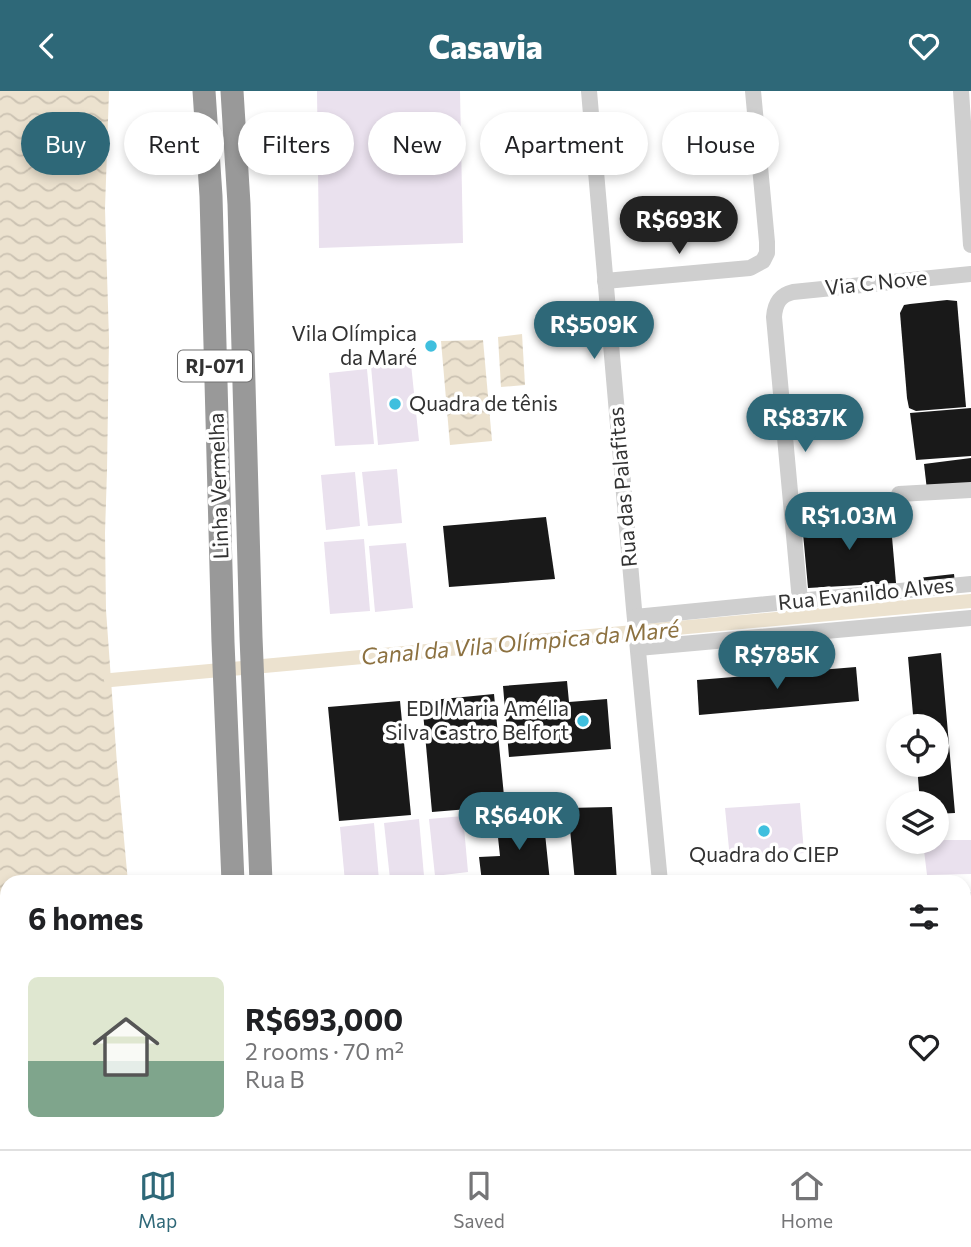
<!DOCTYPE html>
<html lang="en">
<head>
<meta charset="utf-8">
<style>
	:root { --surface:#fff; --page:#f2f2f2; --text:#202124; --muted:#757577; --line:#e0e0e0; --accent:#2e6878 }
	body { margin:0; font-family:Commissioner,sans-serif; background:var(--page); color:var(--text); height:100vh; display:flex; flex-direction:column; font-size:26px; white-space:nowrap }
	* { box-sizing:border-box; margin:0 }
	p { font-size:23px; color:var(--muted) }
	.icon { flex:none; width:38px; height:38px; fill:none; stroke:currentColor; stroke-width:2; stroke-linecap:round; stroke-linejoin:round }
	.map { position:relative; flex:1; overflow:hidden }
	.sheet { position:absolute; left:0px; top:784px; width:971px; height:275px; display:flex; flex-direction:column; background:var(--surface); border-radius:21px 21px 0 0; box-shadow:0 4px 10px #0003 }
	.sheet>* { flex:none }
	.top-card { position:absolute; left:21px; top:21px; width:929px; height:63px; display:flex; gap:14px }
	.controls { position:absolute; left:886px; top:623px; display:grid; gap:14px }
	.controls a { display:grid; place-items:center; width:63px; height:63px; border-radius:50%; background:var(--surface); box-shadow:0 4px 10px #0003; font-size:35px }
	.price { position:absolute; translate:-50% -60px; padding:0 16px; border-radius:24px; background:var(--accent); color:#fff; font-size:23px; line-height:46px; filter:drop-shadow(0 2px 4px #0008) }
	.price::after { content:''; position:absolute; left:50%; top:42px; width:21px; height:16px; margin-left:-10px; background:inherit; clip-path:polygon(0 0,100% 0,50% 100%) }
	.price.active { background:#222; color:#fff }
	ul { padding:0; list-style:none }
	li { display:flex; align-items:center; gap:21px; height:175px; padding:0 28px }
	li+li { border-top:2px solid var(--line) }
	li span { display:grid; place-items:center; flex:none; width:196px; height:140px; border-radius:10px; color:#555 }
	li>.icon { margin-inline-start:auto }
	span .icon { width:84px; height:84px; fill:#fffc; stroke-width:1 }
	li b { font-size:30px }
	h2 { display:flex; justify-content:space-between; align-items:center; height:84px; padding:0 28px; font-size:30px }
	.tag { padding:0 24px; border-radius:32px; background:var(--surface); box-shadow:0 4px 10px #0003; font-size:24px; line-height:63px }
	.tag.active { background:var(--accent); color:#fff }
	header { display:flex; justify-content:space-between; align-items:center; height:91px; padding:0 28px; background:var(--accent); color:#fff; font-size:32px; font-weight:800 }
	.menu { display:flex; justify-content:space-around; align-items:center; height:98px; border-top:2px solid var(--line); background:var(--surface); font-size:19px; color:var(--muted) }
	.menu a { display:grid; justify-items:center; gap:4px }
	.menu .active { color:var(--accent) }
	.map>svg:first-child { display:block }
	.garden { fill:#eae1ee }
	.water { fill:url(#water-waves) }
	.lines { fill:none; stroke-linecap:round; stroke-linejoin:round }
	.canal { stroke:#ece2cf; stroke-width:14 }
	.building { fill:#191919 }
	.minor { stroke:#cfcfcf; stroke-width:16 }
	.highway { stroke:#999; stroke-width:23 }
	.poi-dot { fill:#3fbfde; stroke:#fff; stroke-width:2.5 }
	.labels { text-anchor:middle; stroke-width:7; stroke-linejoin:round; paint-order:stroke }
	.shield { fill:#fff; stroke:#707070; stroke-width:2 }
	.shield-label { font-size:19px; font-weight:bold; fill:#323232 }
	.street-label { font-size:21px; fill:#323232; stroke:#fff }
	.poi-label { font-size:21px; fill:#323232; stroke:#fff; text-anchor:end }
	.water-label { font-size:23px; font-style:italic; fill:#8c7140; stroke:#fff }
</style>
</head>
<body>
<header><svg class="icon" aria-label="back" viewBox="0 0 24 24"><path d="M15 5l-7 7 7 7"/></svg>Casavia<svg class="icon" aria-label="heart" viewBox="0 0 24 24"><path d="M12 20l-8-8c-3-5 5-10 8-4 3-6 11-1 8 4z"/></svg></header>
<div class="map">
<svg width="971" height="1058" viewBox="0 0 971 1058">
	<defs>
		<pattern id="water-waves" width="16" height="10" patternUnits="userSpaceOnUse" patternTransform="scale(1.75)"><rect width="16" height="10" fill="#ece2cf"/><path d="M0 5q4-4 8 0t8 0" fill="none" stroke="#cbc2b2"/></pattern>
	</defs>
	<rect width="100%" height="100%" fill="#fff"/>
	<g class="garden">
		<path d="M 317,0 L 460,0 L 463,152 L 319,157 Z"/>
		<path d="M 411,273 L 419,350 L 378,354 L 371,275 Z"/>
		<path d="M 367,278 L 374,353 L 335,355 L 329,282 Z"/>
		<path d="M 397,378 L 402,432 L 368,435 L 362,381 Z"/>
		<path d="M 355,381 L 360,435 L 326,439 L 321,384 Z"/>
		<path d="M 364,448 L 370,520 L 330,523 L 324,451 Z"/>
		<path d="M 406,452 L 413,517 L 375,521 L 369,455 Z"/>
		<path d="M 800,712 L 804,762 L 730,768 L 725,717 Z"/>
		<path d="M 463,725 L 468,781 L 435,785 L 429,728 Z"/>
		<path d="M 419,728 L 424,785 L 390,788 L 384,732 Z"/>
		<path d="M 374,732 L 379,789 L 345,791 L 340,736 Z"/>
		<path d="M 936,749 L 971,749 L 971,783 L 927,784 L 923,751 L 936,751 Z"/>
	</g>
	<g class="water">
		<path d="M 0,0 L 109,0 L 105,118 L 109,248 L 107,380 L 105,442 L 106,519 L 117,673 L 128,791 L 7,791 L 7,1052 L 156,1052 L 156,1058 L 0,1058 Z"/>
		<path d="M 522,243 L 525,294 L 501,296 L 498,246 Z"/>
		<path d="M 483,249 L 492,350 L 450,354 L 441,250 Z"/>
	</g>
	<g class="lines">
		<path class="canal" d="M 111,589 L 971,510"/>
	</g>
	<g class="building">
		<path d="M 947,209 L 957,210 L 966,316 L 916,320 L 909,317 L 907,307 L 900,222 L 904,214 L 910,213 Z"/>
		<path d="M 971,317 L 971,365 L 916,369 L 910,322 Z"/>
		<path d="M 971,367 L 971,394 L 927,399 L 924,373 Z"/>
		<path d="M 890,423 L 896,492 L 808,497 L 802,431 Z"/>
		<path d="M 546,426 L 555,488 L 449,496 L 443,435 Z"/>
		<path d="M 954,483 L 956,501 L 920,505 L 918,487 Z"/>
		<path d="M 941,562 L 955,722 L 936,723 L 936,712 L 920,712 L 917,674 L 936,674 L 936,635 L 914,635 L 908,566 Z"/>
		<path d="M 856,576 L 859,610 L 699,624 L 697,589 Z"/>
		<path d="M 567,590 L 569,611 L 607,608 L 611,658 L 509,666 L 503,595 Z"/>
		<path d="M 494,603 L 505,715 L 432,721 L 422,610 Z"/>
		<path d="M 400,610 L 411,724 L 339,730 L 328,616 Z"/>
		<path d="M 612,716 L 617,791 L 575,791 L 568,717 Z"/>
		<path d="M 543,723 L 550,791 L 482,791 L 479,766 L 500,765 L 496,728 Z"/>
		<path d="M 467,784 L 468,791 L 411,791 L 411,789 Z"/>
		<path d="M 374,1052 L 491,1052 L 491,1058 L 375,1058 Z"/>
	</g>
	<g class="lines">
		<g class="minor">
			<path d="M 589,0 L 634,518 L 660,791"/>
			<path d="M 961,0 L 971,154"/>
			<path d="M 605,190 L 750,177 L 763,170 L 767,162 L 767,151 L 753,0"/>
			<path d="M 899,403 L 971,399"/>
			<path d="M 800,510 L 774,226 C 775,212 780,204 793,201 L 971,183"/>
			<path d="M 635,526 L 971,493"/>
			<path d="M 638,557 L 971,527"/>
			<path d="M 964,810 L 971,809"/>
			<path d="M 964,991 L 971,990"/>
			<path d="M 623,1052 L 624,1058"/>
			<path d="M 676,1052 L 676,1058"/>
			<path d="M 733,1052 L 734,1058"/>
			<path d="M 786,1052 L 787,1058"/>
			<path d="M 839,1052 L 840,1058"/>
			<path d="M 892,1052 L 893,1058"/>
			<path d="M 945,1052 L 945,1058"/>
		</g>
		<g class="highway">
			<path d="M 204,0 L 211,105 L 223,551 L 233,791"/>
			<path d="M 232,0 L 239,113 L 251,546 L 261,791"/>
			<path d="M 266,1052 L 267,1058"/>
			<path d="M 293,1052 L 293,1058"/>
		</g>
	</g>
	<g class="poi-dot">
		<circle cx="431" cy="255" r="7"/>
		<circle cx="395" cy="313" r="7"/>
		<circle cx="583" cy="630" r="7"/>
		<circle cx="764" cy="740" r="7"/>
	</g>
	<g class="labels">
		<rect class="shield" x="178" y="259.5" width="74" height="31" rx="5"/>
		<g class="shield-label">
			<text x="215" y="282">RJ-071</text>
		</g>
		<g class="street-label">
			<text transform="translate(876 192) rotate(-6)" y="7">Via C Nove</text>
			<text transform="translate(219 395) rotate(-92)" y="7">Linha Vermelha</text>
			<text transform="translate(623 396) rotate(-95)" y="7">Rua das Palafitas</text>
			<text transform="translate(866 503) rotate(-6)" y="7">Rua Evanildo Alves</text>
		</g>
		<g class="poi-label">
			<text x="417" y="250">Vila Olímpica<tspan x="417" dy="24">da Maré</tspan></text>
			<text x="409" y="320" text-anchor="start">Quadra de tênis</text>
			<text x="569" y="625">EDI Maria Amélia<tspan x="569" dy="24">Silva Castro Belfort</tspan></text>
			<text x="764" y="771" text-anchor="middle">Quadra do CIEP</text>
		</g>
		<g class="water-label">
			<text transform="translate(520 552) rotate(-5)" y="8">Canal da Vila Olímpica da Maré</text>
		</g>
	</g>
</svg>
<div class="controls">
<a><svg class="icon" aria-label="locate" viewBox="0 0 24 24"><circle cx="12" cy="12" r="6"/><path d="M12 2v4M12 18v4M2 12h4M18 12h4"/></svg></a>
<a><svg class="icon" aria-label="layers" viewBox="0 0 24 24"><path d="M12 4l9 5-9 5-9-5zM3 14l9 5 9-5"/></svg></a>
</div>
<b class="price active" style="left:679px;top:165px">R$693K</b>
<b class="price" style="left:594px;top:270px">R$509K</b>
<b class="price" style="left:805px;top:363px">R$837K</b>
<b class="price" style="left:849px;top:461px">R$1.03M</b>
<b class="price" style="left:777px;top:600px">R$785K</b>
<b class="price" style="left:519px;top:761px">R$640K</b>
<div class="top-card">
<a class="tag active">Buy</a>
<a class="tag">Rent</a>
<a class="tag">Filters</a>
<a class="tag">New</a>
<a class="tag">Apartment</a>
<a class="tag">House</a>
</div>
<section class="sheet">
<h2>6 homes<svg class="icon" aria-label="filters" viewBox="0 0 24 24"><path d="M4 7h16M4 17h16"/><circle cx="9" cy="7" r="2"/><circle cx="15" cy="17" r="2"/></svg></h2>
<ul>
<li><span style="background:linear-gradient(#dfe7d0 60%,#7fa58c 0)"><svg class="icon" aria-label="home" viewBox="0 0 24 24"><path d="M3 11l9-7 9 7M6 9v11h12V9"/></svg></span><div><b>R$693,000</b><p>2 rooms · 70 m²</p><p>Rua B</p></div><svg class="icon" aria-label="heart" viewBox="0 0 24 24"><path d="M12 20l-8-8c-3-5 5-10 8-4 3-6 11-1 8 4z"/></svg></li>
</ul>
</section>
</div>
<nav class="menu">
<a class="active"><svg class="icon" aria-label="map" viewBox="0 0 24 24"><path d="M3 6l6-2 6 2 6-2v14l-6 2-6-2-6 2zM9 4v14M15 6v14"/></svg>Map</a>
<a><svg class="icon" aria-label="saved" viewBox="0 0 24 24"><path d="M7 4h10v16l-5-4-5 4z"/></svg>Saved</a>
<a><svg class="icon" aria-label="home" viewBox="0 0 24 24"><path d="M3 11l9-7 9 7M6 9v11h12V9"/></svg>Home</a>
</nav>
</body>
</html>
